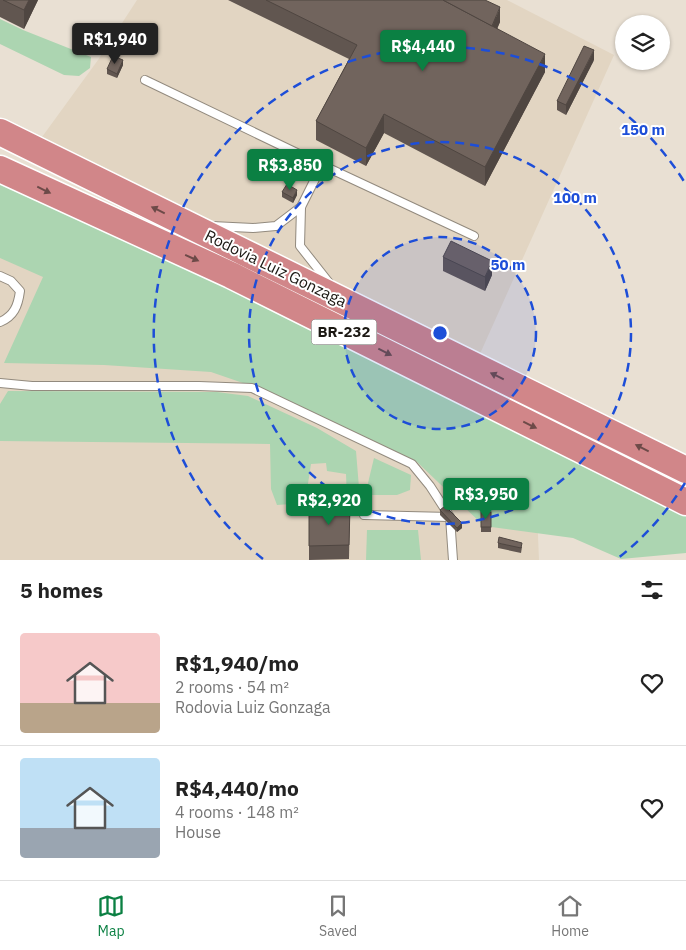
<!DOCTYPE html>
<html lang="en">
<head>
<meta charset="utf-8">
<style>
	:root { --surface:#fff; --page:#f6f6f6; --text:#222; --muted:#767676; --line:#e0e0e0; --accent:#0b8043 }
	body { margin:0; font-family:"IBM Plex Sans",sans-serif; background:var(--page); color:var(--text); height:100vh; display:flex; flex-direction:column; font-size:19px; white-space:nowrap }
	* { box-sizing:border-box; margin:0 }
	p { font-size:16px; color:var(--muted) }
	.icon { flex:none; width:28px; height:28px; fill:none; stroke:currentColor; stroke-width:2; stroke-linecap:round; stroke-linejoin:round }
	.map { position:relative; height:560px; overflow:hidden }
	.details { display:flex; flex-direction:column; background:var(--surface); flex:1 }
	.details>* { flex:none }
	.fabs { position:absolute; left:615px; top:15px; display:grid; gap:10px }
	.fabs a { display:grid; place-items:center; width:55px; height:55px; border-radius:50%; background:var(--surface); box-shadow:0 1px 4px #0004; font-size:25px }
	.price { position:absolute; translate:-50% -42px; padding:0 11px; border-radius:5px; background:var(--accent); color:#fff; font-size:16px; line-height:32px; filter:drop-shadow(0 1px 2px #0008) }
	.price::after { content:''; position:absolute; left:50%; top:30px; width:15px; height:11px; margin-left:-8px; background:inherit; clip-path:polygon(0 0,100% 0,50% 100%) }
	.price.current { background:#222; color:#fff }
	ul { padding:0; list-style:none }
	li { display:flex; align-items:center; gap:15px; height:125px; padding:0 20px }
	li+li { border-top:1px solid var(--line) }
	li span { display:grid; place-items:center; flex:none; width:140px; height:100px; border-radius:5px; color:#555 }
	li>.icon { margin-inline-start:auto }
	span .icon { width:60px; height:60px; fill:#fffc; stroke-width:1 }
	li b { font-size:21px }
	h2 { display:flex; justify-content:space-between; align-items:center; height:60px; padding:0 20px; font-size:21px }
	.tab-bar { display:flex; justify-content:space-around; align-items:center; height:70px; border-top:1px solid var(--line); background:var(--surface); font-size:14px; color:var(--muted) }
	.tab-bar a { display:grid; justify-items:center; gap:2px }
	.tab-bar .current { color:var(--accent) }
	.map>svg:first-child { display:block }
	.built { fill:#e2d5c2 }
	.green { fill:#acd5b1 }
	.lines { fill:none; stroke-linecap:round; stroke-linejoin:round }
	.lane-casing { stroke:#928a7e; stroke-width:10 }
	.highway-casing { stroke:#fff; stroke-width:29 }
	.lane { stroke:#fff; stroke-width:8 }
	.highway { stroke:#d18689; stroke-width:26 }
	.wall { fill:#615650 }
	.shaded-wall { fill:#4f4641 }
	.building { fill:#71645d; stroke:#4f4641 }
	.oneway { fill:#6d4a48 }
	.ring { fill:none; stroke:#1d4ed8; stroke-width:2.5; stroke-dasharray:9 6 }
	.labels { text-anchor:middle; stroke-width:4; stroke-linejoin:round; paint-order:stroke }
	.shield { fill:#fff; stroke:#5f5d5a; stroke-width:1 }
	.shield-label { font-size:15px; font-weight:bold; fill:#1b1813 }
	.street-label { font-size:16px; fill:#1b1813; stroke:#fff }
	.centre { fill:#1d4ed8; stroke:#fff; stroke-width:2.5 }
	.ring-label { font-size:15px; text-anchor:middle; font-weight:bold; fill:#1d4ed8; stroke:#fff; stroke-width:4; stroke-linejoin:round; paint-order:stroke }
</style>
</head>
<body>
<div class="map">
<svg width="686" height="560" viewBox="0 0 686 560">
	<rect width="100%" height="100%" fill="#e9e0d3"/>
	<g class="built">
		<path d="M 137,0 L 507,0 L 614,55 L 479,356 L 42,137 L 98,60 Z"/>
		<path d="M 0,170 L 535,462 L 539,560 L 0,560 Z"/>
	</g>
	<g class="green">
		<path d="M 0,19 L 23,30 L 91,57 L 90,68 L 79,76 L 64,75 L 0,44 Z"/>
		<path d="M 0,177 L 686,509 L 686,553 L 621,559 L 573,538 L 484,526 L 417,462 L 272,393 L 211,372 L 104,365 L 4,363 L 43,277 L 0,258 Z"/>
		<path d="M 8,391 L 217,392 L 248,396 L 317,428 L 356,451 L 360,500 L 347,500 L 346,474 L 327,471 L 326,463 L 311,464 L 305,503 L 277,505 L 271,489 L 270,444 L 0,441 L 0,404 Z"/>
		<path d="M 374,458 L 411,475 L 410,490 L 397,495 L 372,495 L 368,483 Z"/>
		<path d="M 367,530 L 418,530 L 421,560 L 366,560 Z"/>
	</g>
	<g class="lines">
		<g class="lane-casing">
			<g id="lane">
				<path d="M 145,80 L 322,165 L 474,236"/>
				<path d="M 322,165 L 301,207 L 300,246 L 330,284"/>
				<path d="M 212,226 L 253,228 L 276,226 L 301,207"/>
				<path d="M 0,276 L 11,281 L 20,291 C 18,306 14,316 0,322"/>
				<path d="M 0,383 L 32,386 L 199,386 L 252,388 L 412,464 L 430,486 L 450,517 L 453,560"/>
				<path d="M 364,515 L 450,517"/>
			</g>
		</g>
		<g class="highway-casing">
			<g id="highway">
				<path d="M 0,132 L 686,470"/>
				<path d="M 0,169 L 231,275 L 686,502"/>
			</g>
		</g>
		<use href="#lane" class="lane"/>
		<use href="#highway" class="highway"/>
	</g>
	<g class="wall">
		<path d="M 0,0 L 38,0 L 24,29 L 0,17 Z"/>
		<path d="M 228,0 L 485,0 L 500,22 L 497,28 L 545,72 L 485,186 L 384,133 L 366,166 L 316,140 L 316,121 L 349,59 Z"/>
		<path d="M 594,60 L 566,115 L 557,110 L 557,101 Z"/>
		<path d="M 123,65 L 117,78 L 107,74 L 107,69 Z"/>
		<path d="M 282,192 L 297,195 L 293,203 L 282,197 Z"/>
		<path d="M 443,257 L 492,275 L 485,291 L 443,271 Z"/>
		<path d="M 309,506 L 350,506 L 349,559 L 309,560 Z"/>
		<path d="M 440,510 L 462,528 L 457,532 L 440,515 Z"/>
		<rect x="481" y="512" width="10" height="20"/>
		<path d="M 498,543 L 522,547 L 521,553 L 498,548 Z"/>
	</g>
	<g class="shaded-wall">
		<path d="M 29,0 L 38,0 L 24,29 L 24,10 Z"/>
		<path d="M 500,7 L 500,22 L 491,44 L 491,30 Z"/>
		<path d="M 594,50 L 594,60 L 566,115 L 566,105 Z"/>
		<path d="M 545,54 L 545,72 L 485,186 L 485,167 Z"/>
		<path d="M 123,60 L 123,65 L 117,78 L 117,74 Z"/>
		<path d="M 384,114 L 384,133 L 366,166 L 366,148 Z"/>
		<path d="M 297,190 L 297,195 L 293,203 L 293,198 Z"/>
		<path d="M 492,261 L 492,275 L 485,291 L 485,277 Z"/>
		<path d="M 462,523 L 462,528 L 457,532 L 457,528 Z"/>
	</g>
	<g class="building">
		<path d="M 3,0 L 29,0 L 24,10 Z"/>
		<path d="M 266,0 L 443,0 L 545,54 L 485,167 L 384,114 L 366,148 L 316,121 L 357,45 Z"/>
		<path d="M 443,0 L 485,0 L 500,7 L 492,26 Z"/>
		<path d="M 584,46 L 594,50 L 566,105 L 557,101 Z"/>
		<path d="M 113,56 L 123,60 L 117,74 L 107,69 Z"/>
		<path d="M 287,184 L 297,190 L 293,198 L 282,192 Z"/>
		<path d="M 451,241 L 492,261 L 485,277 L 443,257 Z"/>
		<path d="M 309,506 L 350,506 L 349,545 L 309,546 Z"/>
		<path d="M 445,506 L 462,523 L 457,528 L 440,510 Z"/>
		<rect x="481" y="512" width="10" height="15"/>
		<path d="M 499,537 L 522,543 L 521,548 L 498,543 Z"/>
	</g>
	<defs><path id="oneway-solid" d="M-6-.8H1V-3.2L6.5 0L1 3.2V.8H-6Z" transform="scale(1.25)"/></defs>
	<g class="oneway">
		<use href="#oneway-solid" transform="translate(44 190) rotate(26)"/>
		<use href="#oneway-solid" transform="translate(158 210) rotate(-154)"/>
		<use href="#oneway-solid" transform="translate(192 258) rotate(24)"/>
		<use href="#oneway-solid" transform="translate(385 352) rotate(27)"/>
		<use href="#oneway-solid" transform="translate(497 376) rotate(-154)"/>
		<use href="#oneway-solid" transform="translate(530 425) rotate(26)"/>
		<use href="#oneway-solid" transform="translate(642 448) rotate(-153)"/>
	</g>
	<circle cx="440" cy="333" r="96" fill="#1d4ed8" fill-opacity=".12"/>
	<g class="ring">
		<circle cx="440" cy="333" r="96"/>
		<circle cx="440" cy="333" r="191"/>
		<path d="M685 483A287 287 0 0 1 617 559M263 559A287 287 0 1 1 685 183"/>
	</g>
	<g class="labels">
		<rect class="shield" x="311.5" y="319.5" width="65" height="25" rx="4"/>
		<g class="shield-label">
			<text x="344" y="337">BR-232</text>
		</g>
		<g class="street-label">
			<text transform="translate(276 268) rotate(26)" y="6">Rodovia Luiz Gonzaga</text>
		</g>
	</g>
	<circle cx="440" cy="333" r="8" class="centre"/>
	<g class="ring-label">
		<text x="643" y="135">150 m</text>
		<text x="575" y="203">100 m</text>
		<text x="508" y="270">50 m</text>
	</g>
</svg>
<div class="fabs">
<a><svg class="icon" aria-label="layers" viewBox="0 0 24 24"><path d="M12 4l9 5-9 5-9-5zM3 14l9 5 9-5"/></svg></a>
</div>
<b class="price current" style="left:115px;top:65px">R$1,940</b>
<b class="price" style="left:423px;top:72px">R$4,440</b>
<b class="price" style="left:290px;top:191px">R$3,850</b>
<b class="price" style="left:486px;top:520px">R$3,950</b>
<b class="price" style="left:329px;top:526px">R$2,920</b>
</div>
<section class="details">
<h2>5 homes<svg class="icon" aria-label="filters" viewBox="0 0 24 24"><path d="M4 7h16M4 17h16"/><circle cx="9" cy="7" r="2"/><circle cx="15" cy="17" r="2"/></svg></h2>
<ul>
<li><span style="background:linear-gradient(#f6c9c9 70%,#b9a48a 0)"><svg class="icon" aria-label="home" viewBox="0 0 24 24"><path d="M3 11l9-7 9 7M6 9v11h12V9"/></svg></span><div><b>R$1,940/mo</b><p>2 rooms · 54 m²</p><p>Rodovia Luiz Gonzaga</p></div><svg class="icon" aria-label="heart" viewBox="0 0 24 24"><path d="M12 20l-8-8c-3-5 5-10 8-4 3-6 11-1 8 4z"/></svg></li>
<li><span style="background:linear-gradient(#bfe0f5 70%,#9aa5b1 0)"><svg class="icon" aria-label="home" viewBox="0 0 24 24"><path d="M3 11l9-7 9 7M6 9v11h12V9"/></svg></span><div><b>R$4,440/mo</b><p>4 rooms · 148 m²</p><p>House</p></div><svg class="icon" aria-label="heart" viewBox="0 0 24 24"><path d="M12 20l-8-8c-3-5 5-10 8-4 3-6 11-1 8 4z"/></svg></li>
</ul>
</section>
<nav class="tab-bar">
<a class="current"><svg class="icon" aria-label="map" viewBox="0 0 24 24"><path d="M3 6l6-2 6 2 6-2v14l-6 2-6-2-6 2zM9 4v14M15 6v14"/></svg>Map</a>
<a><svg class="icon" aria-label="saved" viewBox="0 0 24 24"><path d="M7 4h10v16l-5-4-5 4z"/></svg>Saved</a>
<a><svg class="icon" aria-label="home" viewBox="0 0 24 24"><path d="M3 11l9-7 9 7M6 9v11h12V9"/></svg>Home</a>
</nav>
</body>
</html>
